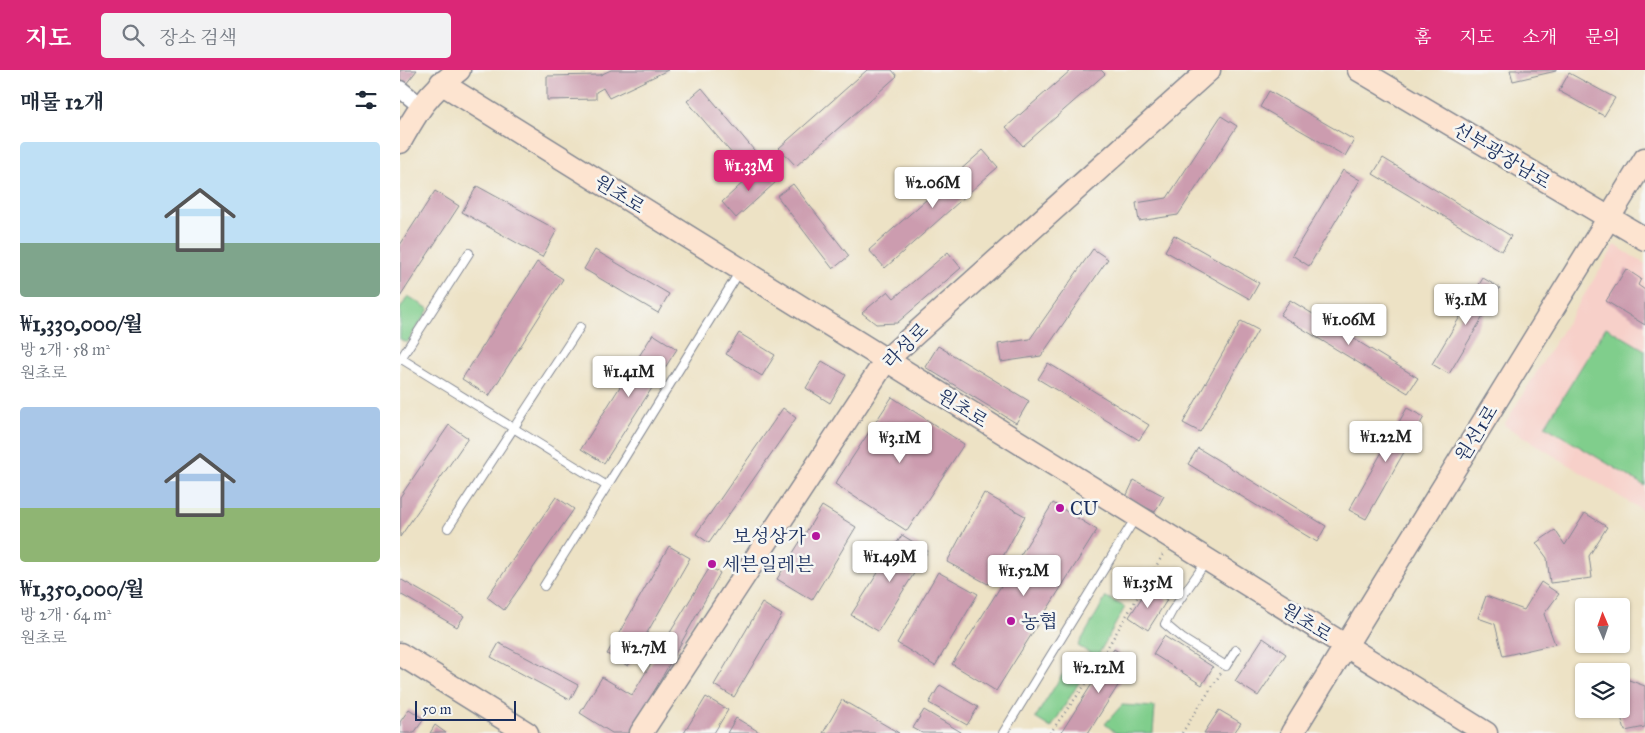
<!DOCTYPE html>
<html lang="ko">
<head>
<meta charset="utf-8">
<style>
	:root { --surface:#fff; --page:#f2f2f3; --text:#1f2937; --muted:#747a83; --accent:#db2777 }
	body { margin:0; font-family:"IM FELL Great Primer","Noto Serif KR",serif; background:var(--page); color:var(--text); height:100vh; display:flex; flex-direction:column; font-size:19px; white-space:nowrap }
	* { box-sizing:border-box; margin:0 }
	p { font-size:16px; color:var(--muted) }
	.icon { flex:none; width:28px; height:28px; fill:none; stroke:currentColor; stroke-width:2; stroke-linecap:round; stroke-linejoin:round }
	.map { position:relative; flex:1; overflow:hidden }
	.side { display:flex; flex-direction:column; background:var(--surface); width:400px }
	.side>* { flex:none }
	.needle { width:32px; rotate:358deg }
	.fabs { position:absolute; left:1175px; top:528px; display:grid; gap:10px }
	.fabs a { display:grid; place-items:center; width:55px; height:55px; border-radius:5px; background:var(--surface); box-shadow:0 1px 4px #0004; font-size:25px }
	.scale { position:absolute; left:15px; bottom:12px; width:101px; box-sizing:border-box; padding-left:5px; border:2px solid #1b2f5e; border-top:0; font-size:14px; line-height:18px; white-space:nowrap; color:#1b2f5e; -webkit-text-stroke:4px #f6f6f2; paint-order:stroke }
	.price { position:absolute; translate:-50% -42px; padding:0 11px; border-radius:5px; background:#fff; color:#222; font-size:16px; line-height:32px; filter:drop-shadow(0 1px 2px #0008) }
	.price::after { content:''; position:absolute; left:50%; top:30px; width:15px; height:11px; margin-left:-8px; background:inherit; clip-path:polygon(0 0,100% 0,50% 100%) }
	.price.selected { background:var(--accent); color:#fff }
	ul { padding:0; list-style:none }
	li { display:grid; align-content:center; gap:10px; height:265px; padding:0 20px }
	li span { display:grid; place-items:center; height:155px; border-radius:5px; color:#555 }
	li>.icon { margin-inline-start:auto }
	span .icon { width:90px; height:90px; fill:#fffc; stroke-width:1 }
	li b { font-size:21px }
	h2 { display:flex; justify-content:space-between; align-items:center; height:60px; padding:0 20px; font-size:21px }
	header { display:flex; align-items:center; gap:30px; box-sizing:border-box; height:70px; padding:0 25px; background:var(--accent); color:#fff }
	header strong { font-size:24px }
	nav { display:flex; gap:28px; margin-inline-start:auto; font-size:18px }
	.search { width:350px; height:45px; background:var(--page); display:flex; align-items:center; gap:12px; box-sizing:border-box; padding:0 18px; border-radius:5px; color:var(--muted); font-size:19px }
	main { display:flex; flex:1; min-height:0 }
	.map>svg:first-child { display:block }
	.built { fill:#f7d0c9 }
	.green { fill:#80ce8c; stroke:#4e7e75 }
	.building { fill:#cc9caf }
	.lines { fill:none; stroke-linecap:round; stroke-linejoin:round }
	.lane-casing { stroke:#848892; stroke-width:10 }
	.street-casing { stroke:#848892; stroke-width:19 }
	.secondary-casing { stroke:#848892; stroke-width:25 }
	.path { stroke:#848892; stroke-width:2.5; stroke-dasharray:1 4; stroke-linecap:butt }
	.lane { stroke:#fff; stroke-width:8 }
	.street { stroke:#fff; stroke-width:16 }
	.secondary { stroke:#fde4d0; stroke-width:22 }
	.poi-dot { fill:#b5179e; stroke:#f6f6f2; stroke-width:2 }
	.labels { text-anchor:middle; stroke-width:5; stroke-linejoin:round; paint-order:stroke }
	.street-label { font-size:19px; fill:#1b2f5e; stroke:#f6f6f2 }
	.poi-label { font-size:19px; fill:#1b2f5e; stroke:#f6f6f2; text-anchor:start }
</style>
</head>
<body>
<header>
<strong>지도</strong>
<div class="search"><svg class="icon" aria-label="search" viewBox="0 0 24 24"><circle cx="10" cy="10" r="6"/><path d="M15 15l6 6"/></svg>장소 검색</div>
<nav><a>홈</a><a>지도</a><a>소개</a><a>문의</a></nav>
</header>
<main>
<section class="side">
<h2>매물 12개<svg class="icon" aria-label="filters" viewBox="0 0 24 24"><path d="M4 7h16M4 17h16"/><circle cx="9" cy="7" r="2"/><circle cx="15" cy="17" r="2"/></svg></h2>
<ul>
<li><span style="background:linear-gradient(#bfe0f5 65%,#7fa58c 0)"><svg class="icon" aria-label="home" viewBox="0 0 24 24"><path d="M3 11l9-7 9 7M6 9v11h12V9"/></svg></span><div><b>₩1,330,000/월</b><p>방 2개 · 58 m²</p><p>원초로</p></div></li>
<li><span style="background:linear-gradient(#a9c7e8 65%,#8fb573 0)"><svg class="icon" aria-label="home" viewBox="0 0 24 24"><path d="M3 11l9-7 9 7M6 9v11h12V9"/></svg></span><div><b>₩1,350,000/월</b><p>방 2개 · 64 m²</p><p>원초로</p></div></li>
</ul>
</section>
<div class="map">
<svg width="1245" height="663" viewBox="0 0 1245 663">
	<rect width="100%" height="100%" fill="#f6f6f2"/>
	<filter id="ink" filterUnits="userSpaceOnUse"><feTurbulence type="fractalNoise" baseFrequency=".02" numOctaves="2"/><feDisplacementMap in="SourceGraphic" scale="10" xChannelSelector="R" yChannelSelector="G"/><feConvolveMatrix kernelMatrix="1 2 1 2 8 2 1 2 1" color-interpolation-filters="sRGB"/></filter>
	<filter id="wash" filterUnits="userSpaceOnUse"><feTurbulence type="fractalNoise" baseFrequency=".0096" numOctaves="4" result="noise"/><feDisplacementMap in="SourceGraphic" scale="20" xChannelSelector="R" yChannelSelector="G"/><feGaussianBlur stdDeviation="1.12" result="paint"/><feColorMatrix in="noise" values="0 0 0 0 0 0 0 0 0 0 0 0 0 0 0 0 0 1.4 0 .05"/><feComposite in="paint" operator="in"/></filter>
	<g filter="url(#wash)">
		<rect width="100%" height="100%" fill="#ede2c5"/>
		<path class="built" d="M 1215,175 L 1245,194 L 1245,442 L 1104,355 Z"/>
		<g class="green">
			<path d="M 8,226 L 29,239 L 7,273 L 0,269 L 0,239 Z"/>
			<path d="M 1206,257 L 1245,280 L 1245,416 L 1145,356 Z"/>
			<path d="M 706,527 L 725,537 L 697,587 L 678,576 Z"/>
			<path d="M 667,597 L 683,606 L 651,658 L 635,648 Z"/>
			<path d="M 722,635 L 755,637 L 753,663 L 716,663 L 705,654 Z"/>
		</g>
		<g id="blocks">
			<g class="building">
				<path d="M 0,0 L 17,0 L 6,14 L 0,9 Z"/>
				<path d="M 211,0 L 268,0 L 209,28 L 203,18 L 196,22 L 196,29 L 147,30 L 147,6 L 200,5 Z"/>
				<path d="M 467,0 L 492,0 L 497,6 L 396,96 L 379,78 Z"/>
				<path d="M 671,0 L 701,0 L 705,4 L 623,76 L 606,57 Z"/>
				<path d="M 1110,0 L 1156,0 L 1156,1 L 1113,11 Z"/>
				<path d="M 1169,3 L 1215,28 L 1204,46 L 1159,21 Z"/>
				<path d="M 302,18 L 359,86 L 345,99 L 287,31 Z"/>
				<path d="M 869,21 L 954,70 L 945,86 L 860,37 Z"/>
				<path d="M 821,46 L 837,56 L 778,145 L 739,151 L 736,133 L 767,128 Z"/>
				<path d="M 583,80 L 598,97 L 485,198 L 469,180 Z"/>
				<path d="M 983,88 L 1111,166 L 1102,181 L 973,104 Z"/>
				<path d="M 361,96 L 376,112 L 336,148 L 322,132 Z"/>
				<path d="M 943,100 L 960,110 L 909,196 L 892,185 Z"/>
				<path d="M 393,114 L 449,186 L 433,199 L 377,126 Z"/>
				<path d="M 77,116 L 157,160 L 142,187 L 62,142 Z"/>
				<path d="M 35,121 L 59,136 L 0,227 L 0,175 Z"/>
				<path d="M 774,165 L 859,213 L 850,229 L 765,181 Z"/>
				<path d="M 693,179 L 708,189 L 641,286 L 601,292 L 598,274 L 630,269 Z"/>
				<path d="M 195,180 L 269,224 L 258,243 L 184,199 Z"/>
				<path d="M 548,182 L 561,198 L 497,253 L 476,254 L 462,243 L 488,221 L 494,228 Z"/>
				<path d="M 137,192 L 163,209 L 89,326 L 62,309 Z"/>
				<path d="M 1226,199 L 1241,209 L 1238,215 L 1245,220 L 1245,255 L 1206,231 Z"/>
				<path d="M 1083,208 L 1100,218 L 1049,304 L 1032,294 Z"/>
				<path d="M 890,230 L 1018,308 L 1008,323 L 880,245 Z"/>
				<path d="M 841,251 L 858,260 L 800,362 L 783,353 Z"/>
				<path d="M 339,263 L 375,285 L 362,306 L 326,284 Z"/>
				<path d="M 253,264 L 277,279 L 204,393 L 181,379 Z"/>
				<path d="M 538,276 L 629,331 L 616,353 L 525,297 Z"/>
				<path d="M 422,291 L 446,305 L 430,333 L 406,318 Z"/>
				<path d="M 648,293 L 749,355 L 739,370 L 638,309 Z"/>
				<path d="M 492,327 L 564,374 L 507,461 L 435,414 Z"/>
				<path d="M 383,338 L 396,348 L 309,473 L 296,464 Z"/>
				<path d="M 1007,338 L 1024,347 L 966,449 L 949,440 Z"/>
				<path d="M 49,355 L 68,368 L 0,467 L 0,427 Z"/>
				<path d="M 798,378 L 926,456 L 917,472 L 788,394 Z"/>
				<path d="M 734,410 L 764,426 L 755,442 L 726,427 Z"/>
				<path d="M 584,423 L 625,446 L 588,514 L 547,492 Z"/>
				<path d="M 156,427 L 174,439 L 104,540 L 87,527 Z"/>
				<path d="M 653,433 L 697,460 L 596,621 L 552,594 Z"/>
				<path d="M 422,436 L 456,457 L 412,530 L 377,509 Z"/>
				<path d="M 1185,443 L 1207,457 L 1189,486 L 1192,508 L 1150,513 L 1147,488 L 1136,473 L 1155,460 L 1165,475 Z"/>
				<path d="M 502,465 L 528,481 L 478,561 L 451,545 Z"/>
				<path d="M 269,476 L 290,488 L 228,596 L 207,584 Z"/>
				<path d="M 310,497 L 320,503 L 231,663 L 212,663 L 180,643 L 202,607 L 232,625 Z"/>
				<path d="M 538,502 L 578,524 L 535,596 L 497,573 Z"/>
				<path d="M 0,509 L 64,546 L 57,557 L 0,524 Z"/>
				<path d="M 1141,512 L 1159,524 L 1144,544 L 1155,574 L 1103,586 L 1095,554 L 1078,548 L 1086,526 L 1124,540 Z"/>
				<path d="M 748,518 L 767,530 L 748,560 L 729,547 Z"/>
				<path d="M 362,533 L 382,545 L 334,627 L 314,615 Z"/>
				<path d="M 764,566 L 813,597 L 802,615 L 753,584 Z"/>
				<path d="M 863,568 L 886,584 L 858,626 L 835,611 Z"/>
				<path d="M 99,573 L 178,615 L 170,630 L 91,587 Z"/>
				<path d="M 714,579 L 733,592 L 688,663 L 661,663 Z"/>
				<path d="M 1221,607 L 1245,616 L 1245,657 L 1225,661 L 1219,639 L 1221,639 Z"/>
				<path d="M 540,615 L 578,637 L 567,655 L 529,633 Z"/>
				<path d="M 306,627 L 328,640 L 314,663 L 284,663 Z"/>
				<path d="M 442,630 L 499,663 L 423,663 Z"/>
				<path d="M 9,639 L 24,649 L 14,663 L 0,663 L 0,652 Z"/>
				<path d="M 524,640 L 561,662 L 561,663 L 522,663 L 513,658 Z"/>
				<path d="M 819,640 L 841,653 L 834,663 L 804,663 Z"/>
				<path d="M 336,648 L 361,663 L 327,663 Z"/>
				<path d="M 35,655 L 46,663 L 30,663 Z"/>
			</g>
		</g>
	</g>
	<g filter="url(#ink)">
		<use href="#blocks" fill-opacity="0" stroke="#848892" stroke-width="1"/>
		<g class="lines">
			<g class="lane-casing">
				<g id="lane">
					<path d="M 0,288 L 207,416 L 340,201"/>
					<path d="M 0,290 L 69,183"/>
					<path d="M 48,458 L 180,257"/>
					<path d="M 806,492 L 772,541 L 765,554 L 783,569 L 826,596 L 836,580"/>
					<path d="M 144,516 L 207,416"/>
					<path d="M 603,663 L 736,447"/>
				</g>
			</g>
			<g class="street-casing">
				<path id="street" d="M 0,19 L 21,36"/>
			</g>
			<g class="secondary-casing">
				<g id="secondary">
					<path d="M 959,0 L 1245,169"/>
					<path d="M 41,13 L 1086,663"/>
					<path d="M 0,72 C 18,40 28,23 59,0"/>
					<path d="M 0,584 L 127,663"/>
					<path d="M 241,663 L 486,290 L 809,0"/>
					<path d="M 892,663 L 1245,89"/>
				</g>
			</g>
			<g class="path">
				<path d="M 650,663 L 685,615 L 764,483"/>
				<path d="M 782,663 L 821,603"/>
			</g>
			<use href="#lane" class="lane"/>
			<use href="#street" class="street"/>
			<use href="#secondary" class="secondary"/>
		</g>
	</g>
	<g class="poi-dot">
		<circle cx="660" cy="438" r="5"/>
		<circle cx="416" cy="466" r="5"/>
		<circle cx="312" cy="494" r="5"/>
		<circle cx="611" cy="551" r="5"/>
	</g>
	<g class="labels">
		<g class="street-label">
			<text transform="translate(1102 85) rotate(31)" y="7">선부광장남로</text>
			<text transform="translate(220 124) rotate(32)" y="7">원초로</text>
			<text transform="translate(505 275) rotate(-45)" y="7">라성로</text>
			<text transform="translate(563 338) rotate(32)" y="7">원초로</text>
			<text transform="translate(1076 363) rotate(-58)" y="7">원선1로</text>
			<text transform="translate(907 552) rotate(32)" y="7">원초로</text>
		</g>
		<g class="poi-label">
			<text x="670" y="445">CU</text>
			<text x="406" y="473" text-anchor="end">보성상가</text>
			<text x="322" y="501">세븐일레븐</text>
			<text x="621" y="558">농협</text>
		</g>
	</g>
</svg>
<div class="fabs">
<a><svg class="needle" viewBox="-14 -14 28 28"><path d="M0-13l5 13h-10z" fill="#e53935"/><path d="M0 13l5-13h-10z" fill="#747a83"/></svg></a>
<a><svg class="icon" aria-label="layers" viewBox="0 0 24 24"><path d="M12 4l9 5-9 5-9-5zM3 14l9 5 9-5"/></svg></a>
</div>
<div class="scale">50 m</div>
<b class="price selected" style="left:349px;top:122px">₩1.33M</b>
<b class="price" style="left:533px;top:139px">₩2.06M</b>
<b class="price" style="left:1066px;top:256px">₩3.1M</b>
<b class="price" style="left:949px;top:276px">₩1.06M</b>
<b class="price" style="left:229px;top:328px">₩1.41M</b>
<b class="price" style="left:986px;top:393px">₩1.22M</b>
<b class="price" style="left:500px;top:394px">₩3.1M</b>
<b class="price" style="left:490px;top:513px">₩1.49M</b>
<b class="price" style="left:624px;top:527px">₩1.52M</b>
<b class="price" style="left:748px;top:539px">₩1.35M</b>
<b class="price" style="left:244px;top:604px">₩2.7M</b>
<b class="price" style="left:699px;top:624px">₩2.12M</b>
</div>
</main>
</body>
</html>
